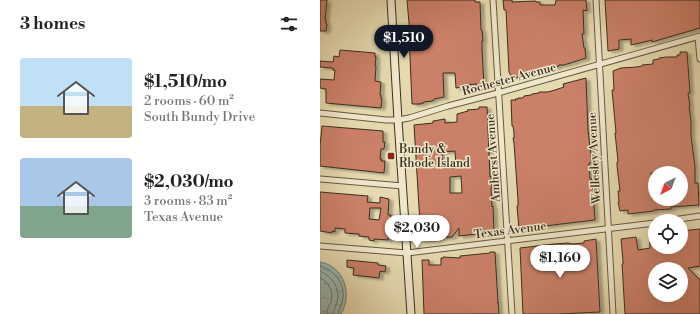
<!DOCTYPE html>
<html lang="en">
<head>
<meta charset="utf-8">
<style>
	:root { --surface:#fff; --page:#f6f6f6; --text:#222; --muted:#767676; --accent:#111827 }
	body { margin:0; font-family:"Libre Bodoni",serif; background:var(--page); color:var(--text); height:100vh; display:flex; flex-direction:column; font-size:15px; white-space:nowrap }
	* { box-sizing:border-box; margin:0 }
	p { font-size:13px; color:var(--muted) }
	.icon { flex:none; width:22px; height:22px; fill:none; stroke:currentColor; stroke-width:2; stroke-linecap:round; stroke-linejoin:round }
	.map { position:relative; flex:1; overflow:hidden }
	.panel { display:flex; flex-direction:column; background:var(--surface); width:320px }
	.panel>* { flex:none }
	.needle { width:26px; rotate:221deg }
	.fabs { position:absolute; left:328px; top:166px; display:grid; gap:8px }
	.fabs a { display:grid; place-items:center; width:40px; height:40px; border-radius:50%; background:var(--surface); box-shadow:0 4px 16px #0002; font-size:20px }
	.price { position:absolute; translate:-50% -34px; padding:0 9px; border-radius:14px; background:#fff; color:#222; font-size:13px; line-height:26px; filter:drop-shadow(0 1px 2px #0008) }
	.price::after { content:''; position:absolute; left:50%; top:24px; width:12px; height:9px; margin-left:-6px; background:inherit; clip-path:polygon(0 0,100% 0,50% 100%) }
	.price.selected { background:var(--accent); color:#fff }
	ul { padding:0; list-style:none }
	li { display:flex; align-items:center; gap:12px; height:100px; padding:0 20px }
	li span { display:grid; place-items:center; flex:none; width:112px; height:80px; border-radius:4px; color:#555 }
	li>.icon { margin-inline-start:auto }
	span .icon { width:48px; height:48px; fill:#fffc; stroke-width:1 }
	li b { font-size:17px }
	h2 { display:flex; justify-content:space-between; align-items:center; height:48px; padding:0 20px; font-size:17px }
	main { display:flex; flex:1; min-height:0 }
	.map>svg:first-child { display:block }
	.water { fill:url(#water-ripples); stroke:#738177 }
	.lines { fill:none; stroke-linecap:round; stroke-linejoin:round }
	.shore { stroke:#6a7468; stroke-width:1 }
	.building { fill:#cb8068; stroke:#3b2e1c; fill-rule:evenodd; filter:url(#shadow) }
	.street-casing { stroke:#665941; stroke-width:7 }
	.secondary-casing { stroke:#3b2e1c; stroke-width:9 }
	.street { stroke:#efe7cc; stroke-width:5 }
	.secondary { stroke:#efe7cc; stroke-width:7 }
	.poi-dot { fill:#8f2418; stroke:#efe7cc; stroke-width:1.5 }
	.labels { text-anchor:middle; stroke-width:3; stroke-linejoin:round; paint-order:stroke }
	.street-label { font-size:12px; fill:#3b2e1c; stroke:#efe7cc }
	.poi-label { font-size:12px; fill:#3b2e1c; stroke:#efe7cc; text-anchor:start }
</style>
</head>
<body>
<main>
<section class="panel">
<h2>3 homes<svg class="icon" aria-label="filters" viewBox="0 0 24 24"><path d="M4 7h16M4 17h16"/><circle cx="9" cy="7" r="2"/><circle cx="15" cy="17" r="2"/></svg></h2>
<ul>
<li><span style="background:linear-gradient(#bfe0f5 60%,#c2b280 0)"><svg class="icon" aria-label="home" viewBox="0 0 24 24"><path d="M3 11l9-7 9 7M6 9v11h12V9"/></svg></span><div><b>$1,510/mo</b><p>2 rooms · 60 m²</p><p>South Bundy Drive</p></div></li>
<li><span style="background:linear-gradient(#a9c7e8 60%,#7fa58c 0)"><svg class="icon" aria-label="home" viewBox="0 0 24 24"><path d="M3 11l9-7 9 7M6 9v11h12V9"/></svg></span><div><b>$2,030/mo</b><p>3 rooms · 83 m²</p><p>Texas Avenue</p></div></li>
</ul>
</section>
<div class="map">
<svg width="380" height="314" viewBox="0 0 380 314">
	<defs>
		<pattern id="water-ripples" width="26" height="14" patternUnits="userSpaceOnUse"><rect width="26" height="14" fill="#99b9b4"/><path d="M2 4q2-2 4 0t4 0M15 11q2-2 4 0t4 0" fill="none" stroke="#7e9792"/></pattern>
		<filter id="shadow"><feDropShadow dx="4" dy="2" stdDeviation="1" flood-color="#0004"/></filter>
	</defs>
	<rect width="100%" height="100%" fill="#e6dab0"/>
	<filter id="stains"><feTurbulence type="fractalNoise" baseFrequency=".005" numOctaves="4"/><feColorMatrix values="0 0 0 0 .2 0 0 0 0 .09 0 0 0 0 .02 0 0 0 .5 -.17"/></filter>
	<radialGradient id="worn" r=".72"><stop offset=".6" stop-color="#630" stop-opacity="0"/><stop offset="1" stop-color="#630" stop-opacity=".3"/></radialGradient>
	<path class="water" d="M 0,262 C 24,266 33,294 21,314 L 0,314 Z"/>
	<g class="lines">
		<g class="shore">
			<path d="M 0,266 C 14,270 25,283 23,298 C 22,304 19,309 18,314"/>
			<path d="M 0,271 C 13,277 22,290 16,305 C 15,308 14,310 13,314"/>
			<path d="M 0,278 C 9,282 14,292 11,302 C 9,306 7,309 7,314"/>
		</g>
	</g>
	<g class="building">
		<path d="M 0,0 L 7,0 L 5,20 L 6,20 L 6,24 L 7,24 L 6,31 L 0,31 Z"/>
		<path d="M 87,0 L 155,0 L 155,2 L 160,2 L 161,30 L 162,30 L 163,41 L 162,41 L 162,49 L 164,86 L 158,86 L 157,84 L 142,85 L 143,87 L 136,88 L 135,73 L 123,73 L 124,97 L 114,99 L 114,100 L 112,101 L 104,102 L 104,103 L 101,103 L 101,104 L 92,104 L 89,35 L 90,35 Z"/>
		<path d="M 183,0 L 192,0 L 192,2 L 216,1 L 216,2 L 220,2 L 220,5 L 235,5 L 236,0 L 266,0 L 267,11 L 263,10 L 264,34 L 262,34 L 264,48 L 265,48 L 266,58 L 244,65 L 239,65 L 239,66 L 236,67 L 224,69 L 224,70 L 195,78 L 191,76 L 189,72 L 186,10 L 184,10 Z"/>
		<path d="M 285,0 L 380,0 L 380,28 L 332,42 L 332,40 L 311,45 L 311,39 L 299,40 L 299,49 L 288,51 Z"/>
		<path d="M 20,50 L 55,53 L 55,57 L 56,57 L 55,66 L 56,66 L 55,81 L 61,82 L 60,95 L 61,95 L 61,99 L 62,99 L 61,108 L 6,103 L 6,89 L 0,88 L 0,79 L 14,80 L 15,70 L 13,70 L 13,68 L 0,67 L 0,61 L 13,62 L 14,56 L 19,57 Z"/>
		<path d="M 360,52 L 367,52 L 370,93 L 368,93 L 370,106 L 369,106 L 371,121 L 371,136 L 375,167 L 375,183 L 378,183 L 379,205 L 351,207 L 351,209 L 334,210 L 334,211 L 308,214 L 308,210 L 300,211 L 298,202 L 299,202 L 298,191 L 300,191 L 297,166 L 297,162 L 298,161 L 295,133 L 296,133 L 295,122 L 292,90 L 294,90 L 293,71 L 301,68 L 317,67 L 322,66 L 322,65 L 333,64 L 333,60 L 339,59 L 339,58 L 346,57 L 357,57 L 357,55 L 360,55 ZM 331,173 L 361,173 L 361,199 L 334,199 Z"/>
		<path d="M 266,78 L 268,130 L 272,163 L 269,163 L 270,179 L 272,179 L 275,220 L 199,229 L 197,206 L 198,206 L 198,200 L 194,143 L 193,138 L 194,138 L 194,133 L 193,126 L 192,126 L 191,100 L 196,100 L 195,99 L 198,99 L 198,98 L 202,98 L 204,97 L 204,96 L 211,95 L 212,94 L 219,93 L 219,92 L 228,92 L 235,90 L 244,87 L 243,84 Z"/>
		<path d="M 159,107 L 167,107 L 170,177 L 171,177 L 172,188 L 171,188 L 172,207 L 173,206 L 174,232 L 139,236 L 139,228 L 132,237 L 118,238 L 118,239 L 101,240 L 94,125 L 113,123 L 113,121 L 125,119 L 125,123 L 137,122 L 137,114 L 148,111 L 147,110 L 159,109 ZM 135,151 L 136,168 L 123,168 L 122,152 ZM 141,176 L 142,193 L 130,193 L 130,177 Z"/>
		<path d="M 2,126 L 63,131 L 63,142 L 65,142 L 64,149 L 61,149 L 60,159 L 62,159 L 61,161 L 65,161 L 64,173 L 0,166 L 0,146 Z"/>
		<path d="M 0,192 L 48,196 L 47,202 L 60,203 L 60,197 L 69,199 L 68,215 L 71,215 L 68,240 L 54,239 L 54,241 L 49,240 L 49,237 L 39,236 L 39,234 L 25,233 L 25,229 L 15,228 L 15,232 L 12,231 L 12,233 L 0,231 ZM 50,208 L 61,208 L 59,220 L 49,219 Z"/>
		<path d="M 380,229 L 380,266 L 368,268 L 380,280 L 380,314 L 305,314 L 302,264 L 303,264 L 303,261 L 301,239 L 316,237 L 318,250 L 330,248 L 329,236 L 335,236 L 335,247 L 362,247 L 361,231 ZM 335,269 L 361,269 L 361,295 L 353,295 L 348,300 L 344,296 L 335,296 Z"/>
		<path d="M 276,239 L 280,312 L 239,314 L 203,314 L 200,248 L 234,244 L 248,243 L 252,244 L 264,243 L 264,241 Z"/>
		<path d="M 170,252 L 175,252 L 178,303 L 178,302 L 179,314 L 104,314 L 102,260 L 109,260 L 109,265 L 121,265 L 121,258 L 123,258 L 123,257 L 140,258 L 140,256 L 170,253 Z"/>
		<path d="M 27,260 L 58,263 L 58,265 L 66,266 L 65,272 L 60,271 L 59,278 L 33,275 L 34,268 L 27,267 Z"/>
	</g>
	<g class="lines">
		<g class="street-casing">
			<g id="street">
				<path d="M 173,0 L 192,314"/>
				<path d="M 276,0 L 293,314"/>
				<path d="M 378,37 L 380,59"/>
				<path d="M 0,113 L 66,120 L 78,120 L 89,118 L 128,106 L 178,93 L 380,36"/>
				<path d="M 0,179 L 83,186"/>
				<path d="M 346,221 L 380,216"/>
				<path d="M 0,246 L 87,253 L 335,223"/>
			</g>
		</g>
		<g class="secondary-casing">
			<path id="secondary" d="M 71,0 L 78,120 L 91,314"/>
		</g>
		<use href="#street" class="street"/>
		<use href="#secondary" class="secondary"/>
	</g>
	<rect class="poi-dot" x="67" y="152" width="8" height="8" rx="2"/>
	<g class="labels">
		<g class="street-label">
			<text transform="translate(189 79) rotate(-15)" y="4">Rochester Avenue</text>
			<text transform="translate(173 158) rotate(-94)" y="4">Amherst Avenue</text>
			<text transform="translate(274 158) rotate(-93)" y="4">Wellesley Avenue</text>
			<text transform="translate(190 230) rotate(-7)" y="4">Texas Avenue</text>
		</g>
		<g class="poi-label">
			<text x="79" y="153">Bundy &amp;<tspan x="79" dy="14">Rhode Island</tspan></text>
		</g>
	</g>
	<rect width="100%" height="100%" filter="url(#stains)"/>
	<rect width="100%" height="100%" fill="url(#worn)"/>
</svg>
<div class="fabs">
<a><svg class="needle" viewBox="-14 -14 28 28"><path d="M0-13l5 13h-10z" fill="#e53935"/><path d="M0 13l5-13h-10z" fill="#767676"/></svg></a>
<a><svg class="icon" aria-label="locate" viewBox="0 0 24 24"><circle cx="12" cy="12" r="6"/><path d="M12 2v4M12 18v4M2 12h4M18 12h4"/></svg></a>
<a><svg class="icon" aria-label="layers" viewBox="0 0 24 24"><path d="M12 4l9 5-9 5-9-5zM3 14l9 5 9-5"/></svg></a>
</div>
<b class="price selected" style="left:84px;top:59px">$1,510</b>
<b class="price" style="left:97px;top:249px">$2,030</b>
<b class="price" style="left:240px;top:279px">$1,160</b>
</div>
</main>
</body>
</html>
